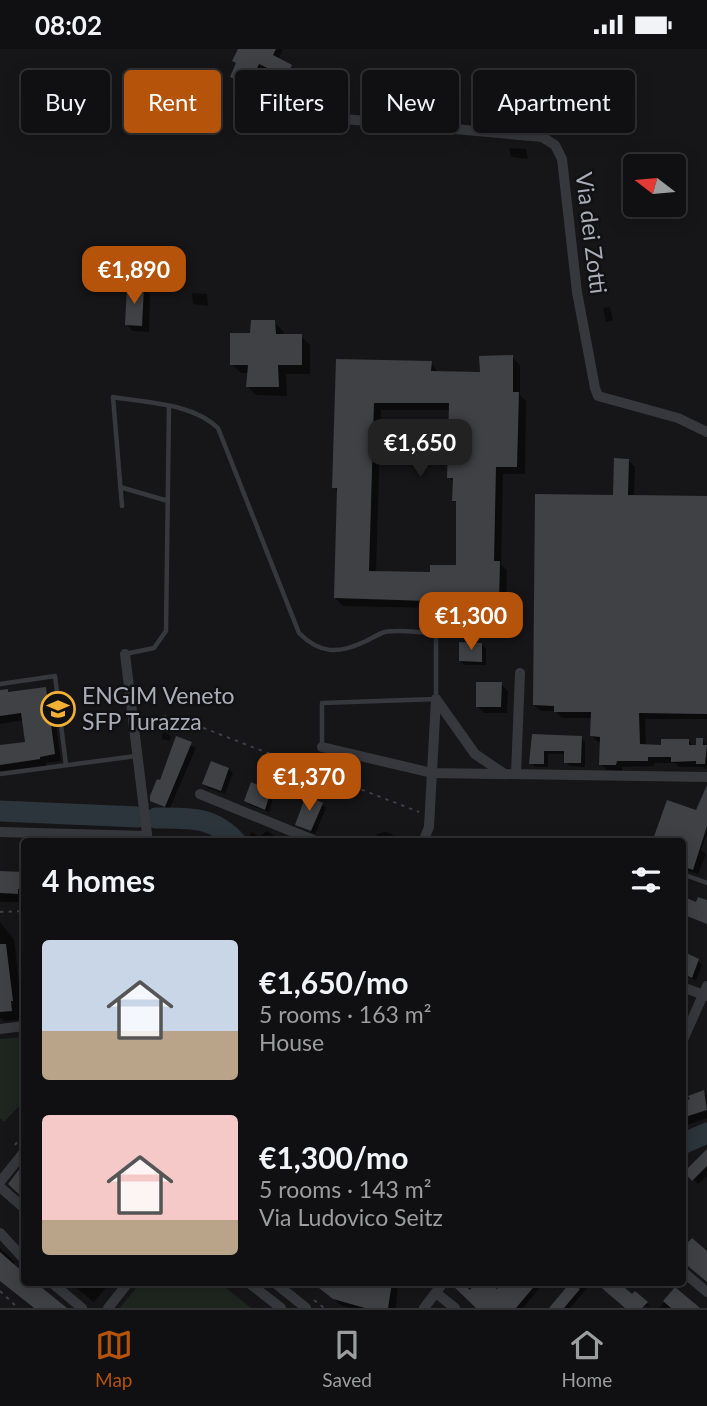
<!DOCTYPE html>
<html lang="en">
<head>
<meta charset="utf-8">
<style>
	:root { --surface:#101012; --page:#1e1e20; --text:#f1f3f6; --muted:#9c9d9f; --line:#303032; --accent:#b45309 }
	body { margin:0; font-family:Lato,sans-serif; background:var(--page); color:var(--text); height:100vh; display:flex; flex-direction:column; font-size:26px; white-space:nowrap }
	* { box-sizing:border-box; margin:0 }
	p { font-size:23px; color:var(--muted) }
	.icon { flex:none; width:38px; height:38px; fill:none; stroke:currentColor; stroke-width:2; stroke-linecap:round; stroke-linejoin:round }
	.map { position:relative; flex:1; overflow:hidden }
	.panel { position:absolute; left:21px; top:789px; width:665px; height:448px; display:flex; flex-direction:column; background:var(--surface); border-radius:7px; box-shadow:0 4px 18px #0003,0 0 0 2px var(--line) }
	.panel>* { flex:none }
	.banner { position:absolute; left:21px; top:21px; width:665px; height:63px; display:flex; gap:14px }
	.needle { width:46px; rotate:286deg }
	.buttons { position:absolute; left:623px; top:105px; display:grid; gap:14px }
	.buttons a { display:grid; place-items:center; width:63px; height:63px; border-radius:7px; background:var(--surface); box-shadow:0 4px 18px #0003,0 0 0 2px var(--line); font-size:35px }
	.price { position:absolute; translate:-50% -60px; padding:0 16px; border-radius:14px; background:var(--accent); color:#fff; font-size:23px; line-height:46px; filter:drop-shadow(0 2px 4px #0008) }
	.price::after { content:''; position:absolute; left:50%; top:42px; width:21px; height:16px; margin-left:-10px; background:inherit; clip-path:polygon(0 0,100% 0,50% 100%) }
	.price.active { background:#222; color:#fff }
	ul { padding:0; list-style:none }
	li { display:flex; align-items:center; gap:21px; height:175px; padding:0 21px }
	li span { display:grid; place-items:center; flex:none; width:196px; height:140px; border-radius:7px; color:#555 }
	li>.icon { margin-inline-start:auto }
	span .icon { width:84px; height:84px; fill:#fffc; stroke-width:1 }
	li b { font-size:30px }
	h2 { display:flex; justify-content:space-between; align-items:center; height:84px; padding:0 21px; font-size:30px }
	.tag { padding:0 24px; border-radius:7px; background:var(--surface); box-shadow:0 4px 18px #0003,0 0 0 2px var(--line); font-size:24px; line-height:63px }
	.tag.active { background:var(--accent); color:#fff }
	.status { display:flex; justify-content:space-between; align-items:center; height:49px; padding:0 35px; background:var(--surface); direction:ltr }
	.status svg { height:19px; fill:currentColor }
	.menu { display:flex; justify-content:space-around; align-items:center; height:98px; border-top:2px solid var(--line); background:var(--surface); font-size:19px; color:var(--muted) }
	.menu a { display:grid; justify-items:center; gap:4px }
	.menu .active { color:var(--accent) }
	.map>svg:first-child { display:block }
	.green { fill:#1e261f }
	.shadow { fill:#0007; fill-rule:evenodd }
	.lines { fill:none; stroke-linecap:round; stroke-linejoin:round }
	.river { stroke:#2c353c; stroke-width:21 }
	.building { fill:#404145; fill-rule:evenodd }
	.path { stroke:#3d3f44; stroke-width:2; stroke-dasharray:3.5 5; stroke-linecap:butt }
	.lane { stroke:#37383d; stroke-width:4.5 }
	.street { stroke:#37383d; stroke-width:10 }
	.labels { text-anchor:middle; stroke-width:5; stroke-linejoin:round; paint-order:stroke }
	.street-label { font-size:23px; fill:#a8adb8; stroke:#111113 }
	.poi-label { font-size:23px; fill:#a8adb8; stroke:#111113; text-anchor:start }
</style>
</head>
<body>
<div class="status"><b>08:02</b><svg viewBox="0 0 49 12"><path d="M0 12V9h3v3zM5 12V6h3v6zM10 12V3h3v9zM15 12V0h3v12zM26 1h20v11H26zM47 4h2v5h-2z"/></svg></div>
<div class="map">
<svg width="707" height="1259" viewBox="0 0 707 1259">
	<rect width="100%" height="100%" fill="#161618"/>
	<g class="green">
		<path d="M 24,988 L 24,1052 L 4,1073 L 0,1069 L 0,990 Z"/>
		<path d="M 140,1234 L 220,1234 L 251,1259 L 120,1259 Z"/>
	</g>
	<g class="shadow">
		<path d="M 240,0 L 283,0 L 278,11 L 296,22 L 291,32 L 264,19 L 254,41 L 237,33 L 232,28 L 238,15 Z"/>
		<path d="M 509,99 L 526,100 L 528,110 L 511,108 Z"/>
		<path d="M 143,240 L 150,246 L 149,283 L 133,282 L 127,276 Z"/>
		<path d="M 192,244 L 207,245 L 208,257 L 193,255 Z"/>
		<path d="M 610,258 L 613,271 L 606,273 L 603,259 Z"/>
		<path d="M 274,273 L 283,282 L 284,286 L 301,287 L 310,296 L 310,325 L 286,325 L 287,347 L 256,346 L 247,337 L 248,324 L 241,324 L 231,315 L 252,286 Z"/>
		<path d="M 512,308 L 520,316 L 520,346 L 526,352 L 525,425 L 503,425 L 501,516 L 507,521 L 506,561 L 467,560 L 467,565 L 439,565 L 433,559 L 343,557 L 335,549 L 338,443 L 334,438 L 337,312 L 431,314 L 439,324 L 482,325 ZM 381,361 L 450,361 L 449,428 L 454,433 L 454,451 L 458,456 L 458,518 L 432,525 L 376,524 Z"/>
		<path d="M 629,412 L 635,418 L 634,448 L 707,449 L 707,670 L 645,670 L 646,697 L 663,697 L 688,692 L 695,698 L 702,691 L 707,696 L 707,720 L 702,718 L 679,718 L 675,714 L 654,714 L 654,717 L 622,718 L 622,722 L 607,721 L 601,715 L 601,693 L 598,693 L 592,687 L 592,669 L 562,669 L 555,662 L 541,662 L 534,656 Z"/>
		<path d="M 482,595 L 486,600 L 486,616 L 465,616 L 460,612 Z"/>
		<path d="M 501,635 L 508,642 L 507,664 L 484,664 L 477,657 Z"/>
		<path d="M 46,640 L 52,646 L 61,712 L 46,714 L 46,717 L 0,722 L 0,698 L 27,694 L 24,671 L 0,675 L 0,643 L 8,642 L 10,644 Z"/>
		<path d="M 163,682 L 171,687 L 170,692 L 162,690 Z"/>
		<path d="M 534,687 L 581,689 L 585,693 L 585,718 L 570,717 L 566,713 L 566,705 L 548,705 L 548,718 L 535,718 L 531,714 Z"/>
		<path d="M 177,689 L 196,699 L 169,761 L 152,751 Z"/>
		<path d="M 228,720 L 233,724 L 225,745 L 208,739 L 204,735 Z"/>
		<path d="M 274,729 L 278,733 L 269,763 L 250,756 L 246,752 L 259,738 Z"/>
		<path d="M 707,744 L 707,785 L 701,801 L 706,805 L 698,825 L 682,820 L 682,793 Z"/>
		<path d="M 322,755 L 326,759 L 315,785 L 297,775 Z"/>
		<path d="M 267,782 L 276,788 L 272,793 L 244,793 L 252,783 L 259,788 Z"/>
		<path d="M 385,783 L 392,785 L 397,793 L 374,793 L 377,785 Z"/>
		<path d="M 0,824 L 24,825 L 24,853 L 0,853 Z"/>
		<path d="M 0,873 L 14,890 L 22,960 L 19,961 L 20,971 L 4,972 L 0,969 Z"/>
		<path d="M 682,908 L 698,912 L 702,916 L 696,932 L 682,925 Z"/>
		<path d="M 703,1043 L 707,1047 L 707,1069 L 682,1078 L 682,1054 Z"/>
		<path d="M 707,1103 L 707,1127 L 698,1135 L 686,1123 Z"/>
		<path d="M 0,1199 L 15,1213 L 13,1216 L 24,1226 L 24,1234 L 34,1234 L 64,1259 L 33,1259 L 7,1237 L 0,1230 Z"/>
		<path d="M 70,1234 L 110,1234 L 94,1253 Z"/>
		<path d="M 324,1234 L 398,1234 L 396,1259 L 351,1259 L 342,1257 L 328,1245 Z"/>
		<path d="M 455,1234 L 470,1243 L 478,1234 L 510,1234 L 515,1238 L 519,1234 L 544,1234 L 523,1259 L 492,1259 L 454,1235 Z"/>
		<path d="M 573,1234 L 592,1234 L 570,1259 L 552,1259 Z"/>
		<path d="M 598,1234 L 622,1234 L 624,1236 L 622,1239 L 632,1248 L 635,1244 L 650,1257 L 627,1259 Z"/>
		<path d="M 676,1240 L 698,1259 L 659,1259 Z"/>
	</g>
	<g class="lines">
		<g class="river">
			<path d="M 0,762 L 138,768"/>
			<path d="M 156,769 C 189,769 213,767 236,793"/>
			<path d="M 682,1095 L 707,1084"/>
		</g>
	</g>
	<g class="building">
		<path d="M 238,0 L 276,0 L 273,6 L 292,16 L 286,28 L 259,15 L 249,37 L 230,28 L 236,14 L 232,12 Z"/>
		<path d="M 127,237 L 144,238 L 142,277 L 125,276 Z"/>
		<path d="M 251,271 L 275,271 L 276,285 L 302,285 L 302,316 L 278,316 L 279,338 L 246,338 L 248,316 L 230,316 L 230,284 L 250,284 Z"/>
		<path d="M 513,306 L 513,343 L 519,343 L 517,418 L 496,418 L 494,512 L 500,512 L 499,554 L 460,553 L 460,558 L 429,558 L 429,552 L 334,549 L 337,439 L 332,439 L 336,310 L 432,312 L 431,322 L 480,323 L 479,307 ZM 374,354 L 449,354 L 447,429 L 453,429 L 452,452 L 456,452 L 456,516 L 430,516 L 430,523 L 369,522 Z"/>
		<path d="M 614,409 L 629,410 L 628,446 L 707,447 L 707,665 L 639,664 L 640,695 L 661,696 L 661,690 L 689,690 L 689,696 L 696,696 L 696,689 L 703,689 L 703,696 L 707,696 L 705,715 L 696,715 L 696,712 L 671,713 L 671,708 L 648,708 L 648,712 L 617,712 L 616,716 L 599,716 L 600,688 L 590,687 L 591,663 L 554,663 L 554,657 L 533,656 L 535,445 L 613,446 Z"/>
		<path d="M 459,593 L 482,594 L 482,613 L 459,612 Z"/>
		<path d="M 476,633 L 502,633 L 501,658 L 476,658 Z"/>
		<path d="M 46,638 L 55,705 L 40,708 L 40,710 L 0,716 L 0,696 L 25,693 L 21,664 L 0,667 L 0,641 L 8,640 L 8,643 Z"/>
		<path d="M 532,685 L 582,687 L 581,714 L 564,714 L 564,702 L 544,702 L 544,715 L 529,715 Z"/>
		<path d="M 176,687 L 192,693 L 165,758 L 150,752 L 150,747 L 157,730 L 160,731 Z"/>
		<path d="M 211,712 L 229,719 L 221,742 L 202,735 Z"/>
		<path d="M 263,722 L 275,728 L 265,761 L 244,752 L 251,733 L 258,736 Z"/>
		<path d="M 707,736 L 707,777 L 693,821 L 682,817 L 682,793 L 652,793 L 667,751 L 696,761 Z"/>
		<path d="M 306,746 L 323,754 L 311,782 L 295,776 Z"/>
		<path d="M 0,822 L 24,823 L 24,840 L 18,840 L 18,845 L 0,844 Z"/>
		<path d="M 682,847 L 696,853 L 698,848 L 707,851 L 707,875 L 682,865 Z"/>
		<path d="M 0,895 L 6,895 L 13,952 L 11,952 L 12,962 L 0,963 Z"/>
		<path d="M 682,902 L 699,910 L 692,929 L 682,924 Z"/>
		<path d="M 704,1041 L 707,1061 L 682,1069 L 682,1053 L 690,1050 L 688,1047 Z"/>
		<path d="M 707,1100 L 707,1117 L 692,1132 L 684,1123 Z"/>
		<path d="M 24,1114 L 24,1150 L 8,1135 Z"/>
		<path d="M 692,1189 L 707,1202 L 707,1233 L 682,1212 L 682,1200 Z"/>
		<path d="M 0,1203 L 24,1224 L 24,1234 L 36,1234 L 67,1259 L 34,1259 L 0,1232 Z"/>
		<path d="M 323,1234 L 392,1234 L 388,1259 L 365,1259 L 333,1250 L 319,1239 Z"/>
		<path d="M 453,1234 L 461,1234 L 470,1241 L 476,1234 L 490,1234 L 497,1240 L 501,1234 L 537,1234 L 516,1259 L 476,1259 L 452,1236 Z"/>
		<path d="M 570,1234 L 580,1240 L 564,1259 L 549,1259 Z"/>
		<path d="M 596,1234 L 619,1234 L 632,1245 L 635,1242 L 648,1253 L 642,1259 L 625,1259 Z"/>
		<path d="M 675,1238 L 700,1259 L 671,1259 L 663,1252 Z"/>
	</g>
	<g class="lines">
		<g class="path">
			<path d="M 146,671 L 166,667 L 178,669 L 419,763"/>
			<path d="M 0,863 L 24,862"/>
			<path d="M 15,1096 L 24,1083"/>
			<path d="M 0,1242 L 18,1259"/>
			<path d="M 314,1251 L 324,1259"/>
		</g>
		<g class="lane">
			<path d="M 120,438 L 168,452"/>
			<path d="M 122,457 L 113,348 C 147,354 192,354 218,379 L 299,584 C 320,605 338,605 364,593 C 371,590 378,585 385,583 C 400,580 420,584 436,584 L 436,650 L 322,654 L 322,697"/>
			<path d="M 125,605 L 154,599 L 166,582 L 169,357"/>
			<path d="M 0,635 L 55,627 L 66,716"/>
			<path d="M 0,725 L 136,707"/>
			<path d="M 682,825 L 707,834"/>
		</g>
		<g class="street">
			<path d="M 289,65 L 542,88 L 555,96 L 562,110 L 577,243 L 595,339 L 598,347 L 678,369 L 707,383"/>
			<path d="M 125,605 L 148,793"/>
			<path d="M 436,650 L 475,705 L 503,724"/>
			<path d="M 322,698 L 432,724 L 707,728"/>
			<path d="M 516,725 L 520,624"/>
			<path d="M 200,745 L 318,793"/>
			<path d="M 0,783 L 147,787"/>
			<path d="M 423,793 L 429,778 L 436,650"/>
			<path d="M 682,938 L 707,947"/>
			<path d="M 0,980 L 24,977"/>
			<path d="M 682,993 L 707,937"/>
			<path d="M 0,1133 L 24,1103"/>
			<path d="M 0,1138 L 24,1159"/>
			<path d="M 0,1184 L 24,1210"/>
			<path d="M 682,1222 L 707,1243"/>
			<path d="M 52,1234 L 82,1259"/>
			<path d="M 249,1234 L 281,1259"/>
			<path d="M 275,1234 L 306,1259"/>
			<path d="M 436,1244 L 455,1259"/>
			<path d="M 108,1259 L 128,1234"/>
			<path d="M 424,1259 L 443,1234"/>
		</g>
	</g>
	<defs>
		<g id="school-ring" transform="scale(1.75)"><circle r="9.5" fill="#111113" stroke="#f2b134" stroke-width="1.5"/><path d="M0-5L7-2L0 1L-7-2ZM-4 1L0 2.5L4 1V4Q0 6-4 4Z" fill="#f2b134"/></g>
	</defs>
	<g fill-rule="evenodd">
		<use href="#school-ring" x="58" y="660"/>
	</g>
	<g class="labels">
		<g class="street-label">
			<text transform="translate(591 184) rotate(83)" y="8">Via dei Zotti</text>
		</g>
		<g class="poi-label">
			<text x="82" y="655">ENGIM Veneto<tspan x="82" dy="26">SFP Turazza</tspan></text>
		</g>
	</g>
</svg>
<div class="buttons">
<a><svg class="needle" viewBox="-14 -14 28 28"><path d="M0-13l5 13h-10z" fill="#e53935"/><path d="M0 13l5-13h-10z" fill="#9c9d9f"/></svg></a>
</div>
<b class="price" style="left:134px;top:257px">€1,890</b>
<b class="price active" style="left:420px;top:430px">€1,650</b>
<b class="price" style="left:471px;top:603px">€1,300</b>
<b class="price" style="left:309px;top:764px">€1,370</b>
<div class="banner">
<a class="tag">Buy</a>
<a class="tag active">Rent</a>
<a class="tag">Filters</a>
<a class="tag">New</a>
<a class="tag">Apartment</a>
</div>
<section class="panel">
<h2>4 homes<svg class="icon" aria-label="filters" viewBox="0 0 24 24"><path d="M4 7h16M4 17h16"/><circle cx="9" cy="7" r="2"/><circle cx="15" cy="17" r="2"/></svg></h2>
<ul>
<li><span style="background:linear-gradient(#c9d6e8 65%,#b9a48a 0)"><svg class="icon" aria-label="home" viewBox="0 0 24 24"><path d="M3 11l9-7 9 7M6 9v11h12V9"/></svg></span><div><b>€1,650/mo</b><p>5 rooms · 163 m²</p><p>House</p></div></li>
<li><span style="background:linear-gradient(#f6c9c9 75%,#b9a48a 0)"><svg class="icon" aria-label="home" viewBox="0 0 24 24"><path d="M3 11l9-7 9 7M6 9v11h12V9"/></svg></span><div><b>€1,300/mo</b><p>5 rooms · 143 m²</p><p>Via Ludovico Seitz</p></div></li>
</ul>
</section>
</div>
<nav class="menu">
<a class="active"><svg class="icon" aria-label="map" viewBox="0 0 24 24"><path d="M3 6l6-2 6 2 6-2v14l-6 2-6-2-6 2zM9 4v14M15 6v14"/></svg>Map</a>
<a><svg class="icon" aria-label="saved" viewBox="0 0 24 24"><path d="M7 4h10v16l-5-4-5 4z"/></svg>Saved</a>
<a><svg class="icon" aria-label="home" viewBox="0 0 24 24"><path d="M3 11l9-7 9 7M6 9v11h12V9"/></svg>Home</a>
</nav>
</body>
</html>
